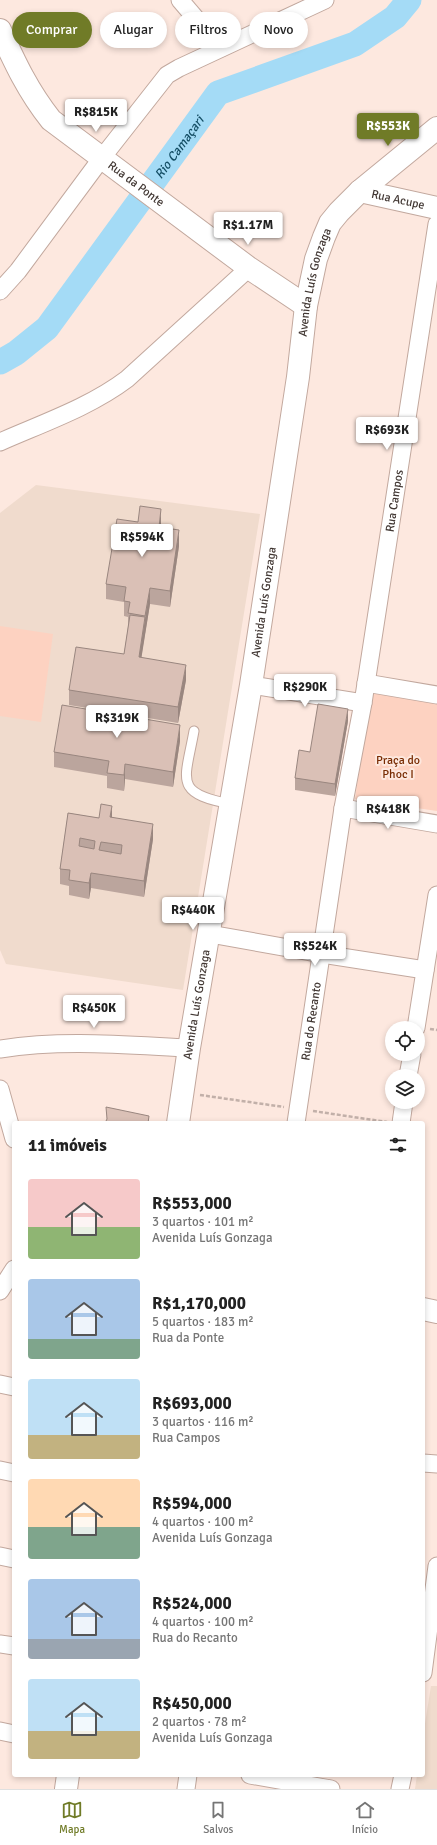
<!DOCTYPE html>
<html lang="pt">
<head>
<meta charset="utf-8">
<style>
	:root { --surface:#fff; --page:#f2f2f2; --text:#222; --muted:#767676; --line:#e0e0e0; --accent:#707b27 }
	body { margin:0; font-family:Signika,sans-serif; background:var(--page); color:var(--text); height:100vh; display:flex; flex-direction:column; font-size:15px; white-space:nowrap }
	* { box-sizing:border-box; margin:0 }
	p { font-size:13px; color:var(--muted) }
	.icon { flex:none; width:22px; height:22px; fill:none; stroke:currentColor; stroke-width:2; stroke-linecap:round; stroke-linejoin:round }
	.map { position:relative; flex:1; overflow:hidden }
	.sheet { position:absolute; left:12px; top:1121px; width:413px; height:656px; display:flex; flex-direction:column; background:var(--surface); border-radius:4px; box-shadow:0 2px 6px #0003 }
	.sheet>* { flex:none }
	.guide { position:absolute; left:12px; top:12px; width:413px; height:36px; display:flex; gap:8px }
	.controls { position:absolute; left:385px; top:1021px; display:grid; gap:8px }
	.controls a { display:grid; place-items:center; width:40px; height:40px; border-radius:50%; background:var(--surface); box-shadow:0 2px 6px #0003; font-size:20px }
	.price { position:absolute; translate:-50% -34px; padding:0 9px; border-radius:4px; background:#fff; color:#222; font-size:13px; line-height:26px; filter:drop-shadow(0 1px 2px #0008) }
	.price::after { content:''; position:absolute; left:50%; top:24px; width:12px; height:9px; margin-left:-6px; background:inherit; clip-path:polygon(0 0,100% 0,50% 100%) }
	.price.current { background:var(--accent); color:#fff }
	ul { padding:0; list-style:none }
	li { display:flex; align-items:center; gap:12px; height:100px; padding:0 16px }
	li span { display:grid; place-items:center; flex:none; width:112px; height:80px; border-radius:4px; color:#555 }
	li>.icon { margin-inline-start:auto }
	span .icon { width:48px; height:48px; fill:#fffc; stroke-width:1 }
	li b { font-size:17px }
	h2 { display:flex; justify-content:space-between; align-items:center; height:48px; padding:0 16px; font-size:17px }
	.chip { padding:0 14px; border-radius:18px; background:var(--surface); box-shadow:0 2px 6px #0003; font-size:14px; line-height:36px }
	.chip.current { background:var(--accent); color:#fff }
	.tabs { display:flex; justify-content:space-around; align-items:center; height:56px; border-top:1px solid var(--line); background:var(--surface); font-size:11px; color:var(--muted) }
	.tabs a { display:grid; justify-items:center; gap:2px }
	.tabs .current { color:var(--accent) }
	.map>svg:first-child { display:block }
	.education { fill:#f0dbcd }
	.green { fill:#fdd2c1 }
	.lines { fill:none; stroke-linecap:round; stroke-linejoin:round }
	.river { stroke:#a4dbf6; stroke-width:25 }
	.lane-casing { stroke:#c2a89e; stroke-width:11 }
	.street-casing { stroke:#c2a89e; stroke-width:19 }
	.secondary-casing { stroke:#c2a89e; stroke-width:24 }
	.path { stroke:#c2b0a9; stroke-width:2.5; stroke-dasharray:4 2; stroke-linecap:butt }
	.lane { stroke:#fff; stroke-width:9 }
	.street { stroke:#fff; stroke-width:17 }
	.secondary { stroke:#fff; stroke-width:22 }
	.wall { fill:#bba59d }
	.shaded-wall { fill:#99867f }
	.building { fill:#dac0b6; stroke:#99867f; fill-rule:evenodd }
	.labels { text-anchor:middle; stroke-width:4; stroke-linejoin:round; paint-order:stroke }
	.street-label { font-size:12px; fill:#423834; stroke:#fde8df }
	.park-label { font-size:12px; fill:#782c03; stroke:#fde8df }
	.water-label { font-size:13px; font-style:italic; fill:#144e65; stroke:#fde8df }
</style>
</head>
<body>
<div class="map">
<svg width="437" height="1789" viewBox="0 0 437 1789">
	<rect width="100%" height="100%" fill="#fde8df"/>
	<g class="education">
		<path d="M 36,485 L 260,514 L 183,990 L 6,964 L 0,950 L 0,513 Z"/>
		<path d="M 431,1686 L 437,1686 L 437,1789 L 415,1789 L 417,1775 L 423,1775 L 423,1736 Z"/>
	</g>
	<g class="green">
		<path d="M 0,626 L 53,634 L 41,722 L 0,716 Z"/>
		<path d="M 371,691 L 437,701 L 437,811 L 355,799 Z"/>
	</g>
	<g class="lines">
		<path class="river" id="s1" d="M 0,362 L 16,353 L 47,328 L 218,93 L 355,44 L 395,17 L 409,0"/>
		<g class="lane-casing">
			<path id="lane" d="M 194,731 C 185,781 173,793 231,804"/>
		</g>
		<g class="street-casing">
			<g id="street">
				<path d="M 180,0 L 221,48"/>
				<path d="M 0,291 L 18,271 L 101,159 L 167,75 L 179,68 L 325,0"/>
				<path d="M 0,442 C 43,423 90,407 127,379 L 249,268"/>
				<path d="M 366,683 L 437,695"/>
				<path d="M 251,685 L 363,703"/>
				<path d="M 343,808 L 437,824"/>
				<path d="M 210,934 L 322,954 L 425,970"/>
				<path d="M 416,1028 L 437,895"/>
				<path d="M 0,1049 C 63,1039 126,1045 189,1048"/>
				<path d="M 408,1076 L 412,1054"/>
				<path d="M 0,1089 L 14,1139"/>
				<path id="s2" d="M 296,1123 L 343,808 L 363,703 L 437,224"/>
				<path d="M 401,1123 L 404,1102"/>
				<path d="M 0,1291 L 14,1269"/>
				<path d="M 0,1384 L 14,1387"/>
				<path d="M 423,1463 L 437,1464"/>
				<path d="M 0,1470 L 14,1473"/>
				<path d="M 0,1556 L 14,1559"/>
				<path d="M 0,1644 L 14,1646"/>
				<path d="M 423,1673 L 437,1566"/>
				<path d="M 0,1731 L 14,1734"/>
				<path d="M 250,1775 L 331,1789"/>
				<path d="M 186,1789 L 188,1775"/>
				<path d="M 400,1789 L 403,1775"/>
			</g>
		</g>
		<g class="secondary-casing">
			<g id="secondary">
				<path id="s3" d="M 0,30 C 15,63 28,91 51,120 L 249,268 L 306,306"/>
				<path id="s4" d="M 360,191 L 437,208"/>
				<path id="s5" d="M 178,1123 L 189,1048 L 251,685 L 298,377 L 306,306 L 316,259 L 324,237 L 330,223 L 339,212 L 360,191 L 437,128"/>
				<path d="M 423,1309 L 437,1312"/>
				<path d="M 66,1789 L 68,1775"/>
			</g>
		</g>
		<g class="path">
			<path d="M 430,1029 L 437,1030"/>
			<path d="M 200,1095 L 284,1107"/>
			<path d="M 313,1111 L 387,1122"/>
		</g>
		<use href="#lane" class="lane"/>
		<use href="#street" class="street"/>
		<use href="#secondary" class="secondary"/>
	</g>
	<g class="wall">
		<path d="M 138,522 L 161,525 L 161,527 L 179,546 L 170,607 L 150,604 L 141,658 L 186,680 L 178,723 L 69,705 L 69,690 L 124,654 L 128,627 L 128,617 L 124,616 L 124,602 L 106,599 L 106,584 Z"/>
		<path d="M 348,721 L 335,796 L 295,790 L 295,778 L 310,752 Z"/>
		<path d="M 180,741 L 173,787 L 125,779 L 124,791 L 107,788 L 107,776 L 54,767 L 54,752 Z"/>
		<path d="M 68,813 L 99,818 L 112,817 L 153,839 L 144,897 L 91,888 L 89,899 L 69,895 L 69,886 L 60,884 L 60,869 Z"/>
	</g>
	<g class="shaded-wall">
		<path d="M 161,509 L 161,525 L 159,542 L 159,527 Z"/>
		<path d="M 179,530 L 179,546 L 170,607 L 170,591 Z"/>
		<path d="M 150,588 L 150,604 L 139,673 L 139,657 Z"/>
		<path d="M 186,665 L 186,680 L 178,723 L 178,707 Z"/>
		<path d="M 348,709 L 348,721 L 335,796 L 335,784 Z"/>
		<path d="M 180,725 L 180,741 L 173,787 L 173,772 Z"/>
		<path d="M 125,764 L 125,779 L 124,791 L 124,775 Z"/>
		<path d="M 112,806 L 112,821 L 110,817 Z"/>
		<path d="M 153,824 L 153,839 L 144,897 L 144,881 Z"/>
		<path d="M 91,873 L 91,888 L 89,899 L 89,883 Z"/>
	</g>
	<g class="building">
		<path d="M 140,506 L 161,509 L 159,527 L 179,530 L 170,591 L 150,588 L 145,616 L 128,613 L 130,602 L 124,601 L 126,587 L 106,584 L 117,519 L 138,522 Z"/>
		<path d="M 130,615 L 145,617 L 139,657 L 186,665 L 178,707 L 69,690 L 76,647 L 124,654 Z"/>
		<path d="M 318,704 L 348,709 L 335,784 L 295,778 L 299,750 L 310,752 Z"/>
		<path d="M 62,705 L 180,725 L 173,772 L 125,764 L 124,775 L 107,773 L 109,761 L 54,752 Z"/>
		<path d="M 101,804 L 112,806 L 110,817 L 153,824 L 144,881 L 91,873 L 89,883 L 69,880 L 70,870 L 60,869 L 68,813 L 99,818 ZM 80,838 L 95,841 L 94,849 L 79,846 ZM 101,842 L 122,845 L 121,854 L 99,850 Z"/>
		<path d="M 106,1107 L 149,1116 L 148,1123 L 105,1123 L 107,1119 Z"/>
	</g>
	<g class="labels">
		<g class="street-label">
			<text dy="4" stroke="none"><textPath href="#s3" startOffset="210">Rua da Ponte</textPath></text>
			<text dy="4" stroke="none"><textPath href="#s4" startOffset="39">Rua Acupe</textPath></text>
			<text dy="4" stroke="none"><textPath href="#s5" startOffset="852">Avenida Luís Gonzaga</textPath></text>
			<text dy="4" stroke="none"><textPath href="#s2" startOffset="630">Rua Campos</textPath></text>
			<text dy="4" stroke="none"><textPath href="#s5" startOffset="528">Avenida Luís Gonzaga</textPath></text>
			<text dy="4" stroke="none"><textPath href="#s5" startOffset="120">Avenida Luís Gonzaga</textPath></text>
			<text dy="4" stroke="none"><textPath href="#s2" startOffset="103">Rua do Recanto</textPath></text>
		</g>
		<g class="park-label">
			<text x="398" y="764">Praça do<tspan x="398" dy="14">Phoc I</tspan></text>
		</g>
		<g class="water-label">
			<text dy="5" stroke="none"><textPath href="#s1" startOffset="282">Rio Camaçari</textPath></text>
		</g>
	</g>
</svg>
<div class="controls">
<a><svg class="icon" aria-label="locate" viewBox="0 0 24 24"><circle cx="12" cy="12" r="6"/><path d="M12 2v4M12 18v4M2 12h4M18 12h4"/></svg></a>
<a><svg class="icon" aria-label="layers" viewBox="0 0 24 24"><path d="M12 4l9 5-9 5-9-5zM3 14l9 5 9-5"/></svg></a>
</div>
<b class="price" style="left:96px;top:133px">R$815K</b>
<b class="price current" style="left:388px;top:147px">R$553K</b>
<b class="price" style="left:248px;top:246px">R$1.17M</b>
<b class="price" style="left:387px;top:451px">R$693K</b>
<b class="price" style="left:142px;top:558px">R$594K</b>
<b class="price" style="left:305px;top:708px">R$290K</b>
<b class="price" style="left:117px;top:739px">R$319K</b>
<b class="price" style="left:388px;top:830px">R$418K</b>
<b class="price" style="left:193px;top:931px">R$440K</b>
<b class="price" style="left:315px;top:967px">R$524K</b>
<b class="price" style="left:94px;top:1029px">R$450K</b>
<div class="guide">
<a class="chip current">Comprar</a>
<a class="chip">Alugar</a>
<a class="chip">Filtros</a>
<a class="chip">Novo</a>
</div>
<section class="sheet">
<h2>11 imóveis<svg class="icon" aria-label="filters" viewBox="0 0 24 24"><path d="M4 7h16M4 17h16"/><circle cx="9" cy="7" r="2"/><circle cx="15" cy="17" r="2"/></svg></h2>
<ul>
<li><span style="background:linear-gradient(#f6c9c9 60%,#8fb573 0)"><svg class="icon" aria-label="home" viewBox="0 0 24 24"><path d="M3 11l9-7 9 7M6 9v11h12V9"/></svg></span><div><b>R$553,000</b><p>3 quartos · 101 m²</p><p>Avenida Luís Gonzaga</p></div></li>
<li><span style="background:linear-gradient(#a9c7e8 75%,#7fa58c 0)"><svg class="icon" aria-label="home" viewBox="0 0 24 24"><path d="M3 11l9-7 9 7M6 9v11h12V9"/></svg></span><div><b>R$1,170,000</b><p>5 quartos · 183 m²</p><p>Rua da Ponte</p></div></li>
<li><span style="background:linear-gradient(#bfe0f5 70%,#c2b280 0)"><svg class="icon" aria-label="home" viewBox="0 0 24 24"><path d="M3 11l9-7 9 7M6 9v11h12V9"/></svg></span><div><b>R$693,000</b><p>3 quartos · 116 m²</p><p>Rua Campos</p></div></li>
<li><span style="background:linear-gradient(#ffd9b3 60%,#7fa58c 0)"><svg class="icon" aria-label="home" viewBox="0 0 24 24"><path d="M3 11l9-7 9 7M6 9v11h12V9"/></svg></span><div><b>R$594,000</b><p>4 quartos · 100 m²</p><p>Avenida Luís Gonzaga</p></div></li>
<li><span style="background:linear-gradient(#a9c7e8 75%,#9aa5b1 0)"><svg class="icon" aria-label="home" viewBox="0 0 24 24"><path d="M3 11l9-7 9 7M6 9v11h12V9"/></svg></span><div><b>R$524,000</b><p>4 quartos · 100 m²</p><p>Rua do Recanto</p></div></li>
<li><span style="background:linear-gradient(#bfe0f5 65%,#c2b280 0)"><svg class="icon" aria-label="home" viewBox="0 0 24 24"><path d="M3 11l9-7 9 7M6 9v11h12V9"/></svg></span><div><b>R$450,000</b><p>2 quartos · 78 m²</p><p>Avenida Luís Gonzaga</p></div></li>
</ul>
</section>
</div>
<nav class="tabs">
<a class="current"><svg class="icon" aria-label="map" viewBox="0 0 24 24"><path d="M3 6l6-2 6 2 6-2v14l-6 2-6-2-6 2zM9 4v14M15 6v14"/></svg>Mapa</a>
<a><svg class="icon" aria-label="saved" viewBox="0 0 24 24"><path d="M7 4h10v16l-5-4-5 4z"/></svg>Salvos</a>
<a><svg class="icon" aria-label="home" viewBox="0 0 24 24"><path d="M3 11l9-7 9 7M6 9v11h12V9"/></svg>Início</a>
</nav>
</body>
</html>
